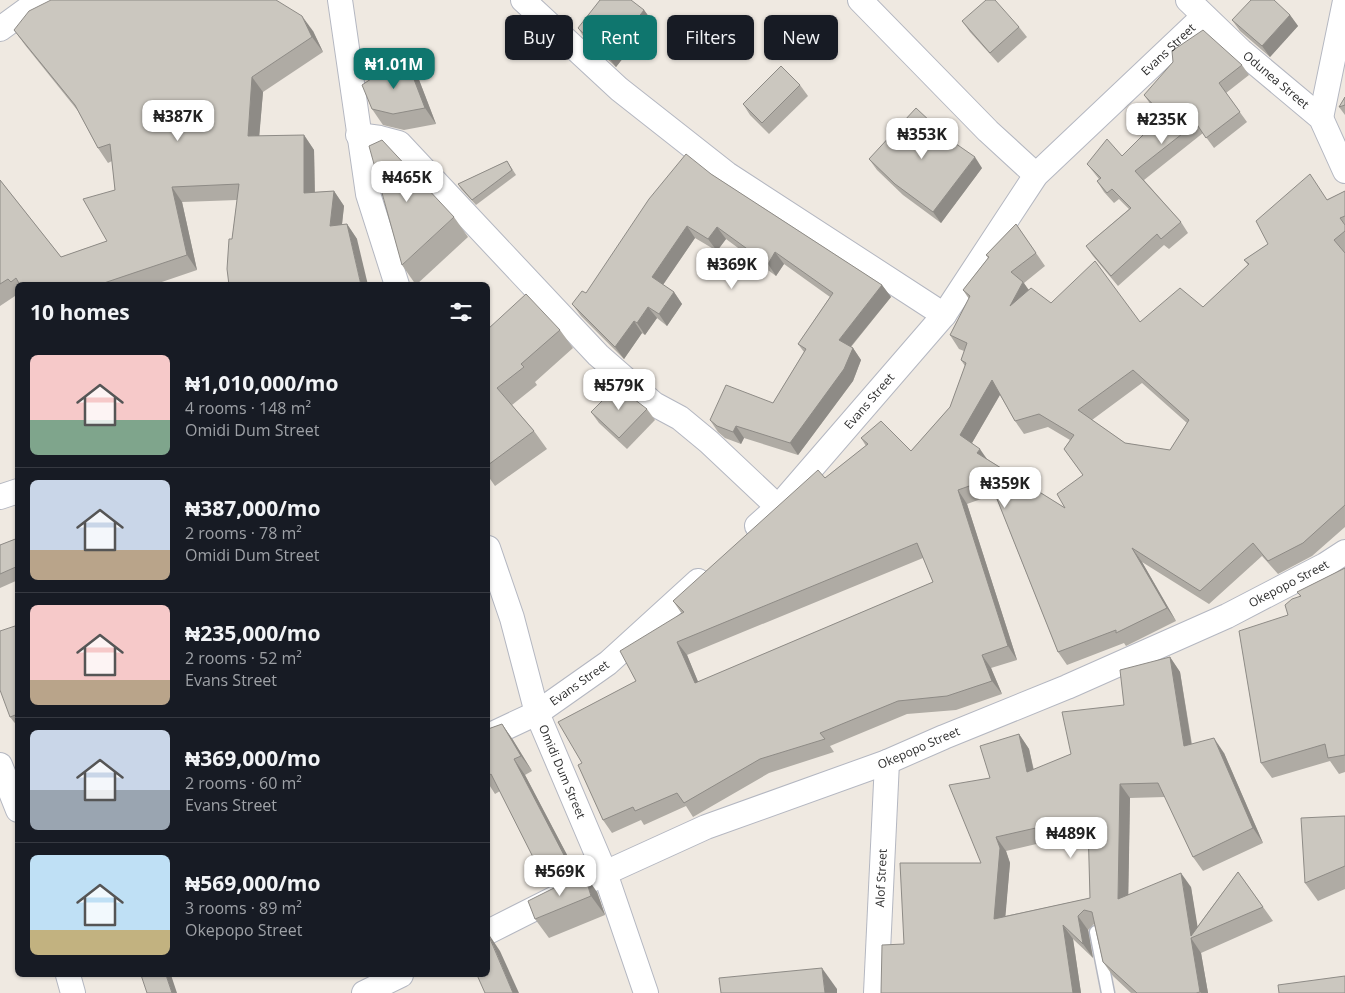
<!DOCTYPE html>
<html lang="en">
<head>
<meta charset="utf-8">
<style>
	:root { --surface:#171b24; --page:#242831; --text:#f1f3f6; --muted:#9ea1a6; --line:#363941; --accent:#0f766e }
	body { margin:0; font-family:"Open Sans",sans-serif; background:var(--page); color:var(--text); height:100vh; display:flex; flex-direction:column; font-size:19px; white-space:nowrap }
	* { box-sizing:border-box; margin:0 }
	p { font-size:16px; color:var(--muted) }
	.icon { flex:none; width:28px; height:28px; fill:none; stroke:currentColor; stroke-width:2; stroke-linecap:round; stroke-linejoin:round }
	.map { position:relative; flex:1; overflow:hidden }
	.drawer { position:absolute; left:15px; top:282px; width:475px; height:695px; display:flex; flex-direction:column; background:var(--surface); border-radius:8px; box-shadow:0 1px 4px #0004 }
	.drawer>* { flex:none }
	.top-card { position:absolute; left:505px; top:15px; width:475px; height:45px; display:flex; gap:10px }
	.price { position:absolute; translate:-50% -42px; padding:0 11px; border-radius:10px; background:#fff; color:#222; font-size:16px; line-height:32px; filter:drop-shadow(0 1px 2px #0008) }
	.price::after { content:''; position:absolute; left:50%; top:30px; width:15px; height:11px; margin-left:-8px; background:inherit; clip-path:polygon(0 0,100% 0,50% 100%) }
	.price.on { background:var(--accent); color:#fff }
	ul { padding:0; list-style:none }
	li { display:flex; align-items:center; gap:15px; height:125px; padding:0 15px }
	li+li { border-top:1px solid var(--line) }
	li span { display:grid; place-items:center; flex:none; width:140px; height:100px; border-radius:8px; color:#555 }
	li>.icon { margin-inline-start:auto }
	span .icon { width:60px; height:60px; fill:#fffc; stroke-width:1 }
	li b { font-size:21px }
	h2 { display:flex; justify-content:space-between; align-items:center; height:60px; padding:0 15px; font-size:21px }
	.tag { padding:0 18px; border-radius:8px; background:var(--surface); box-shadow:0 1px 4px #0004; font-size:18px; line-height:45px }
	.tag.on { background:var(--accent); color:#fff }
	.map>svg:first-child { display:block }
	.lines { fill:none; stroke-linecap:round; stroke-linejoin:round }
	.service-casing { stroke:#b4b7c1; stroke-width:15 }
	.minor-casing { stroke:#b4b7c1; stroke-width:26 }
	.service { stroke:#fff; stroke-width:12 }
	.minor { stroke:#fff; stroke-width:24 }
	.wall { fill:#afaba4; fill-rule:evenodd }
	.shaded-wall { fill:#8e8b86 }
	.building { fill:#cbc7bf; stroke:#8e8b86; fill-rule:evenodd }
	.labels { text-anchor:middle; stroke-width:4.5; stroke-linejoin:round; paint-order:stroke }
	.street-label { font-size:12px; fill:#2e2e2e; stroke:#fff }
</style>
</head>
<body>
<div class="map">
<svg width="1345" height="993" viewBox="0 0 1345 993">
	<rect width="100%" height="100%" fill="#efe9e1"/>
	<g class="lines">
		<g class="service-casing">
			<path id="service" d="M 1096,932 L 1108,993"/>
		</g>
		<g class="minor-casing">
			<g id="minor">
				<path d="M 340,0 L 368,194 L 397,285"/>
				<path d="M 523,0 L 619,89 L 727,174 L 944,315"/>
				<path d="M 860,0 L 988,131 L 1036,175"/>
				<path id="s1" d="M 1188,0 L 1241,51 L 1321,118 L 1345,171"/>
				<path d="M 0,29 L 40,0"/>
				<path d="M 1321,118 L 1345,1"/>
				<path d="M 358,135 L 380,138 L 399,143 L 598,355 L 654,404 L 680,418 L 709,442 L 778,507"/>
				<path d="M 0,497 L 18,491"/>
				<path id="s2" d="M 757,526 L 778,507 L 944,315 L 1036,175 L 1203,17"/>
				<path id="s3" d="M 488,548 L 512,618 L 537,713 L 605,873 L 646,993"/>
				<path id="s4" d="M 488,736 L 537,713 L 608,663 L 698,581"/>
				<path d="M 0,765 L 18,810"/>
				<path id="s5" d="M 488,932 L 605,873 L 706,827 L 887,762 L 944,737 L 1067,687 L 1227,616 L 1325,565 L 1345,552"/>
				<path d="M 68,975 L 73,993"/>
				<path d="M 364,993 L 401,975"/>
				<path id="s6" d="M 876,993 L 887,762"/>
			</g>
		</g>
		<use href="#service" class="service"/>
		<use href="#minor" class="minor"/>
	</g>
	<g class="wall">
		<path d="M 644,10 L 652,21 L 616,67 L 585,39 L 578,28 Z"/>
		<path d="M 1290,15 L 1298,26 L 1270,57 L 1240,31 L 1232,20 Z"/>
		<path d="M 962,21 L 1019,27 L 1027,37 L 998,63 L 970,32 Z"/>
		<path d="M 14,30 L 313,31 L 323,52 L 263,92 L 259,136 L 304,135 L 314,150 L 315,192 L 334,191 L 344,206 L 342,225 L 347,224 L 357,239 L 232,239 L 237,200 L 182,202 L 197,270 L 153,285 L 18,285 L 18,294 L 0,306 L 0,180 L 61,257 L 107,241 L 115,190 L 112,161 L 108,163 L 98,148 L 78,111 L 25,45 Z"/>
		<path d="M 1242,65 L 1249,75 L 1226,93 L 1247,122 L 1214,148 L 1203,133 L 1144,180 L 1181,222 L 1188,233 L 1169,249 L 1164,245 L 1118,286 L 1093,256 L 1086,246 L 1129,209 L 1119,199 L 1114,203 L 1104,192 L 1097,181 L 1099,179 L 1087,164 L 1122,156 L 1162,116 L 1151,105 L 1144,95 Z"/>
		<path d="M 416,72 L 436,124 L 404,130 L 383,125 L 372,109 Z"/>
		<path d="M 800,85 L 808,96 L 769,134 L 750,115 L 743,104 Z"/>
		<path d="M 1345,97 L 1345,115 L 1339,107 Z"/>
		<path d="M 869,159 L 982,168 L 941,223 L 903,195 L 877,170 Z"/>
		<path d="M 507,161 L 516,175 L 476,205 L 461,189 L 458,184 Z"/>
		<path d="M 711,174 L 882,285 L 891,297 L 851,347 L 853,348 L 861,360 L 853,381 L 798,455 L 744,438 L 741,444 L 725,438 L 718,432 L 710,420 L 773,403 L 804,352 L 798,344 L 830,297 L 784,264 L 776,276 L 726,239 L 717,251 L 695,238 L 663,285 L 674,292 L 682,304 L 667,326 L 657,318 L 645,335 L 642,333 L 624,359 L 581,316 L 572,304 L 586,293 Z"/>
		<path d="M 1345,191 L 1345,527 L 1312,556 L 1278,574 L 1262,556 L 1209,604 L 1142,562 L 1176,621 L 1126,646 L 1124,643 L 1067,665 L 1058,652 L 995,494 L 967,504 L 1017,660 L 991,668 L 1002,694 L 956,710 L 907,714 L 830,746 L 834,752 L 769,773 L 693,817 L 686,806 L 644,825 L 641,820 L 612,833 L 603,820 L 582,763 L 682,614 L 673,601 L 825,478 L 866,446 L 861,438 L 911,451 L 950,407 L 965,366 L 961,360 L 964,351 L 959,349 L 950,335 L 969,299 L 963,290 L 988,258 L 986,255 L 1016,224 L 1045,266 L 1024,283 L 1028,289 L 1051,303 L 1140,322 L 1203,307 L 1248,265 L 1244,260 L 1268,244 L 1328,199 ZM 1142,383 L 1187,423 L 1170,450 L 1125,443 L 1092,420 ZM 1000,395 L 1015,421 L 1024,434 L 1048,427 L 1070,440 L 1064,449 L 1083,475 L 1065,508 L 987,459 L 972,443 ZM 923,558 L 933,582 L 698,682 L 687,655 Z"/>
		<path d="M 454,217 L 468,237 L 416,285 L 402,265 Z"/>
		<path d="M 488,329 L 560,330 L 573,348 L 535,382 L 537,385 L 512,405 L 534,431 L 547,449 L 495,486 L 488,476 Z"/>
		<path d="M 647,409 L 655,420 L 627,449 L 599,423 L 591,412 Z"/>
		<path d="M 18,538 L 18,580 L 0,588 L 0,545 Z"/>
		<path d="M 1345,568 L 1345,772 L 1339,774 L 1330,761 L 1272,778 L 1261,763 L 1288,615 L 1300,596 L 1297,592 Z"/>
		<path d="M 18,625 L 18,727 L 10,717 Z"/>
		<path d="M 1170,657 L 1180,672 L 1192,744 L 1224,753 L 1263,843 L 1203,871 L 1193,857 L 1165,797 L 1130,798 L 1128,894 L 1191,887 L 1197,927 L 1238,872 L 1273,921 L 1201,953 L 1208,993 L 1131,993 L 1113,976 L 1103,962 L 1094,924 L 1088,930 L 1093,958 L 1073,939 L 1081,993 L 881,993 L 904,944 L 981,863 L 990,778 L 1019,734 L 1029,749 L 1034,770 L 1071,754 L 1124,705 ZM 1058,839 L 1060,843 L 1089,840 L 1090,898 L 1005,916 L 1010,863 L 1006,851 Z"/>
		<path d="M 502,724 L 513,740 L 532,771 L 525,775 L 576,872 L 550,885 L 539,869 L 500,791 L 495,794 L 488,783 L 488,729 Z"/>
		<path d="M 1345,816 L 1345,889 L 1318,901 L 1305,883 Z"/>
		<path d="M 597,892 L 605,915 L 549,938 L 535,919 Z"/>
	</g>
	<g class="shaded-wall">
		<path d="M 644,10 L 652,21 L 616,67 L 608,57 Z"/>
		<path d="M 1290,15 L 1298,26 L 1270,57 L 1262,46 Z"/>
		<path d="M 302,16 L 313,31 L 323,52 L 312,37 Z"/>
		<path d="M 405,56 L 416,72 L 436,124 L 425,108 Z"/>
		<path d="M 252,77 L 263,92 L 258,151 L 248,136 Z"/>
		<path d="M 304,135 L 314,150 L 315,208 L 304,193 Z"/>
		<path d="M 975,157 L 982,168 L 941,223 L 933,212 Z"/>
		<path d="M 172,187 L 182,202 L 197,270 L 187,255 Z"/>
		<path d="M 334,191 L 344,206 L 340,241 L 330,226 Z"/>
		<path d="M 347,224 L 357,239 L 368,285 L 361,285 Z"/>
		<path d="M 687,226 L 695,238 L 660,289 L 652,277 Z"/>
		<path d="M 717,227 L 726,239 L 717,251 L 708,239 Z"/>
		<path d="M 775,252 L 784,264 L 776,276 L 768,264 Z"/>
		<path d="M 1023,282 L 1033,296 L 1010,306 Z"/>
		<path d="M 882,285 L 891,297 L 847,351 L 839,340 Z"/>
		<path d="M 674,292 L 682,304 L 667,326 L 659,314 Z"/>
		<path d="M 648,307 L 657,318 L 645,335 L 637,323 Z"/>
		<path d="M 634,321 L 642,333 L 624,359 L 615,347 Z"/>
		<path d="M 853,348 L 861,360 L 853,381 L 798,455 L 790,443 Z"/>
		<path d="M 992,380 L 1001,393 L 969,448 L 960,435 Z"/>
		<path d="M 736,426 L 744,438 L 741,444 L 733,432 Z"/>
		<path d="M 980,449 L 989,462 L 977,453 Z"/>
		<path d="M 958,490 L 967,504 L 1017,660 L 1008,646 Z"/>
		<path d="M 1132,548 L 1142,562 L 1176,621 L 1167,608 Z"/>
		<path d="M 677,642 L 687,655 L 704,696 L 695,683 Z"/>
		<path d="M 982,655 L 991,668 L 1002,694 L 992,681 Z"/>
		<path d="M 1170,657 L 1180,672 L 1194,761 L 1184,746 Z"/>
		<path d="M 502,724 L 513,740 L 532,771 L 521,756 Z"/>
		<path d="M 1019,734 L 1029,749 L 1037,787 L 1027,772 Z"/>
		<path d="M 1214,738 L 1224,753 L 1263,843 L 1253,828 Z"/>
		<path d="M 514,759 L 525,775 L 576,872 L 565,857 Z"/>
		<path d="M 1120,784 L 1130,798 L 1128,913 L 1118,899 Z"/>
		<path d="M 996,837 L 1006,851 L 1010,863 L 1004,933 L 994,919 Z"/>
		<path d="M 584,873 L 597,892 L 605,915 L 591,896 Z"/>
		<path d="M 1181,873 L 1191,887 L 1199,935 L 1191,936 Z"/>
		<path d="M 1078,916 L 1088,930 L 1093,958 L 1083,944 Z"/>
		<path d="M 1063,925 L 1073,939 L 1081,993 L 1073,993 Z"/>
		<path d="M 488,933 L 500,951 L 519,993 L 513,993 Z"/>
		<path d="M 1191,938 L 1201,953 L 1208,993 L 1201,993 L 1200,992 Z"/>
		<path d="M 822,968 L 837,989 L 837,993 L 825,993 Z"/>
		<path d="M 166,975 L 171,975 L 177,993 L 172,993 Z"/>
	</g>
	<g class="building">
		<path d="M 51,0 L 276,0 L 302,16 L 312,37 L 252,77 L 248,136 L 304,135 L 304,193 L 334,191 L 330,226 L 347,224 L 361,285 L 229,285 L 227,269 L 229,239 L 232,239 L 239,184 L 172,187 L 187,255 L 98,285 L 20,285 L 16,278 L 11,282 L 8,279 L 0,284 L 0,180 L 61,257 L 107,241 L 83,199 L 115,190 L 110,144 L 98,148 L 75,105 L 14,30 L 29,11 Z"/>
		<path d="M 600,0 L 631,0 L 644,10 L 608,57 L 578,28 Z"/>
		<path d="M 986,0 L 995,0 L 1019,27 L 990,53 L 962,21 Z"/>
		<path d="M 1251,0 L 1274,0 L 1290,15 L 1262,46 L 1232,20 Z"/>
		<path d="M 1203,30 L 1242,65 L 1219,83 L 1240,112 L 1206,138 L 1196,123 L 1135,171 L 1181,222 L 1161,239 L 1157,234 L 1111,276 L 1086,246 L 1131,208 L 1112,189 L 1107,193 L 1097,181 L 1101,178 L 1087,164 L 1107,139 L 1122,156 L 1163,115 L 1144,95 L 1173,62 L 1172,51 Z"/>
		<path d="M 405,56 L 425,108 L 393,114 L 372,109 L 362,85 Z"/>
		<path d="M 781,66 L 800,85 L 762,123 L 743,104 Z"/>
		<path d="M 1345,97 L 1345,105 L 1339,107 Z"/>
		<path d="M 916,108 L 949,139 L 975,157 L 933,212 L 895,184 L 869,159 Z"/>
		<path d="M 382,140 L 454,217 L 402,265 L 369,146 Z"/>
		<path d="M 686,154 L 711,174 L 882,285 L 839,340 L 853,348 L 844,369 L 790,443 L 736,426 L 733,432 L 717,426 L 710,420 L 726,385 L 773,403 L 806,349 L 798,344 L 833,293 L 775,252 L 768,264 L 717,227 L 708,239 L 687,226 L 652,277 L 674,292 L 659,314 L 648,307 L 637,323 L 634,321 L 615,347 L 572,304 L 582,291 L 586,293 L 649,199 Z"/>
		<path d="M 507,161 L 512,170 L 472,200 L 458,184 Z"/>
		<path d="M 1310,174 L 1327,200 L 1345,191 L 1345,216 L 1340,218 L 1345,225 L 1345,231 L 1334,240 L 1345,253 L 1345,505 L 1303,543 L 1268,561 L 1253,543 L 1200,591 L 1132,548 L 1167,608 L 1116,633 L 1116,630 L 1058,652 L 989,479 L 958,490 L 1008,646 L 982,655 L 992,681 L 947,696 L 898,701 L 820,733 L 825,739 L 760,759 L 684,803 L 677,793 L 635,811 L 633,807 L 603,820 L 578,765 L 582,763 L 558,722 L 636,681 L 620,651 L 684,612 L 673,601 L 818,470 L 825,478 L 868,444 L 861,438 L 881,421 L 911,451 L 950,407 L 966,363 L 961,360 L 967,343 L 950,335 L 970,296 L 963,290 L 989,257 L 986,255 L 1016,224 L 1036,253 L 1011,272 L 1023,282 L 1010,306 L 1031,288 L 1051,303 L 1095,261 L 1140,322 L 1180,288 L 1203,307 L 1249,264 L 1244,260 L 1268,244 L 1256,221 ZM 1133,370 L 1189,420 L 1170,450 L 1125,443 L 1078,410 ZM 992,380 L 1015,421 L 1039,414 L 1074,435 L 1064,449 L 1083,475 L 1057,494 L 1065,508 L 977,453 L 980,449 L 960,435 ZM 917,543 L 933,582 L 695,683 L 677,642 Z"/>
		<path d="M 526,294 L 560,330 L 521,364 L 524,367 L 497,388 L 534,431 L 488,465 L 488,329 Z"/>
		<path d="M 617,386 L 647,409 L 619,438 L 591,412 Z"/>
		<path d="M 18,538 L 18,566 L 0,574 L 0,545 Z"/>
		<path d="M 1345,568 L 1345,755 L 1328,758 L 1325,744 L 1261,763 L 1239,631 L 1288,615 L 1285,605 L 1292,599 L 1301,596 L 1297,592 Z"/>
		<path d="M 18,625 L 18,714 L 10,717 L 0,690 L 0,631 Z"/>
		<path d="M 1170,657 L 1184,746 L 1214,738 L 1253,828 L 1193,857 L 1158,783 L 1120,784 L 1118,899 L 1181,873 L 1191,936 L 1238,872 L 1263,907 L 1191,938 L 1200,992 L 1196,993 L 1137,993 L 1103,962 L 1092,912 L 1084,910 L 1078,916 L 1083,944 L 1063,925 L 1073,993 L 881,993 L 882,945 L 904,944 L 900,863 L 981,863 L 949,785 L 990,778 L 980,746 L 1019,734 L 1027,772 L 1071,754 L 1062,712 L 1124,705 L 1120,670 ZM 1049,825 L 1050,829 L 1088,825 L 1090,898 L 994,919 L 1000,848 L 996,837 Z"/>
		<path d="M 502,724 L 521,756 L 514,759 L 565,857 L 539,869 L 491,774 L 488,776 L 488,729 Z"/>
		<path d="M 1345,816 L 1345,866 L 1305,883 L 1301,818 Z"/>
		<path d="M 584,873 L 591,896 L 535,919 L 528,901 Z"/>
		<path d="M 488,934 L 513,993 L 485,993 L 477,975 L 488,975 Z"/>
		<path d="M 822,968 L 825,993 L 721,993 L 719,978 Z"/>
		<path d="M 141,975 L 166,975 L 172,993 L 147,993 Z"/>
		<path d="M 1345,976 L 1345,993 L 1279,993 L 1278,985 Z"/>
	</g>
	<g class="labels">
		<g class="street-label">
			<text dy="4" stroke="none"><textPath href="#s2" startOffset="632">Evans Street</textPath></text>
			<text dy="4" stroke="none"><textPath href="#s1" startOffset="119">Odunea Street</textPath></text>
			<text dy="4" stroke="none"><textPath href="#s2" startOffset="168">Evans Street</textPath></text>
			<text dy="4" stroke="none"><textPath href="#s5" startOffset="874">Okepopo Street</textPath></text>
			<text dy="4" stroke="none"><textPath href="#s4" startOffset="106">Evans Street</textPath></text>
			<text dy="4" stroke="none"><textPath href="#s5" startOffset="469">Okepopo Street</textPath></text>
			<text dy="4" stroke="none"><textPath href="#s3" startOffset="236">Omidi Dum Street</textPath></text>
			<text dy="4" stroke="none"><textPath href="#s6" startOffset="115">Alof Street</textPath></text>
		</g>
	</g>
</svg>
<b class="price on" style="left:394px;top:90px">₦1.01M</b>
<b class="price" style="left:178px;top:142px">₦387K</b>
<b class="price" style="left:1162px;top:145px">₦235K</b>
<b class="price" style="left:922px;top:160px">₦353K</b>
<b class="price" style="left:407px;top:203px">₦465K</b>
<b class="price" style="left:732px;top:290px">₦369K</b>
<b class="price" style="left:619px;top:411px">₦579K</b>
<b class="price" style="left:1005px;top:509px">₦359K</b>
<b class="price" style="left:1071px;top:859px">₦489K</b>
<b class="price" style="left:560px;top:897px">₦569K</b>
<div class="top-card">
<a class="tag">Buy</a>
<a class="tag on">Rent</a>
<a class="tag">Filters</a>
<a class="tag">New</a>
</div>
<section class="drawer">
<h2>10 homes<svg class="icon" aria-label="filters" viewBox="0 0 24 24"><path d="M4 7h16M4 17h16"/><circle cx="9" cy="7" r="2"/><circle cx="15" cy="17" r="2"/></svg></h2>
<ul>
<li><span style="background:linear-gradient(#f6c9c9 65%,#7fa58c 0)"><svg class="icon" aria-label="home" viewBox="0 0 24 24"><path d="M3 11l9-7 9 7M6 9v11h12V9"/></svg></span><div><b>₦1,010,000/mo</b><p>4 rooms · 148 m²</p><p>Omidi Dum Street</p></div></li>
<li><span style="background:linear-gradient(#c9d6e8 70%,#b9a48a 0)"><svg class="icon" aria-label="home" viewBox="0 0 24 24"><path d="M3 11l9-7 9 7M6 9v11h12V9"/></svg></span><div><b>₦387,000/mo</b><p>2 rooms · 78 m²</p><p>Omidi Dum Street</p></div></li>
<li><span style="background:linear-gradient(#f6c9c9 75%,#b9a48a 0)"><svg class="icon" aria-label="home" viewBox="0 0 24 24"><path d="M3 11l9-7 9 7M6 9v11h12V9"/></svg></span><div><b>₦235,000/mo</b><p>2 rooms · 52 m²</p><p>Evans Street</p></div></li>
<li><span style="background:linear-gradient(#c9d6e8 60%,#9aa5b1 0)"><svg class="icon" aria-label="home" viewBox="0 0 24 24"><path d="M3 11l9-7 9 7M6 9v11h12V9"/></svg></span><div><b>₦369,000/mo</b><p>2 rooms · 60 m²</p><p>Evans Street</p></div></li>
<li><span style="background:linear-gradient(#bfe0f5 75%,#c2b280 0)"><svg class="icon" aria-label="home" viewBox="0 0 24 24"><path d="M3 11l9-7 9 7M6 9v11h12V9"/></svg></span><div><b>₦569,000/mo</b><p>3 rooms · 89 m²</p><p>Okepopo Street</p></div></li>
</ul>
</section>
</div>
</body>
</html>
